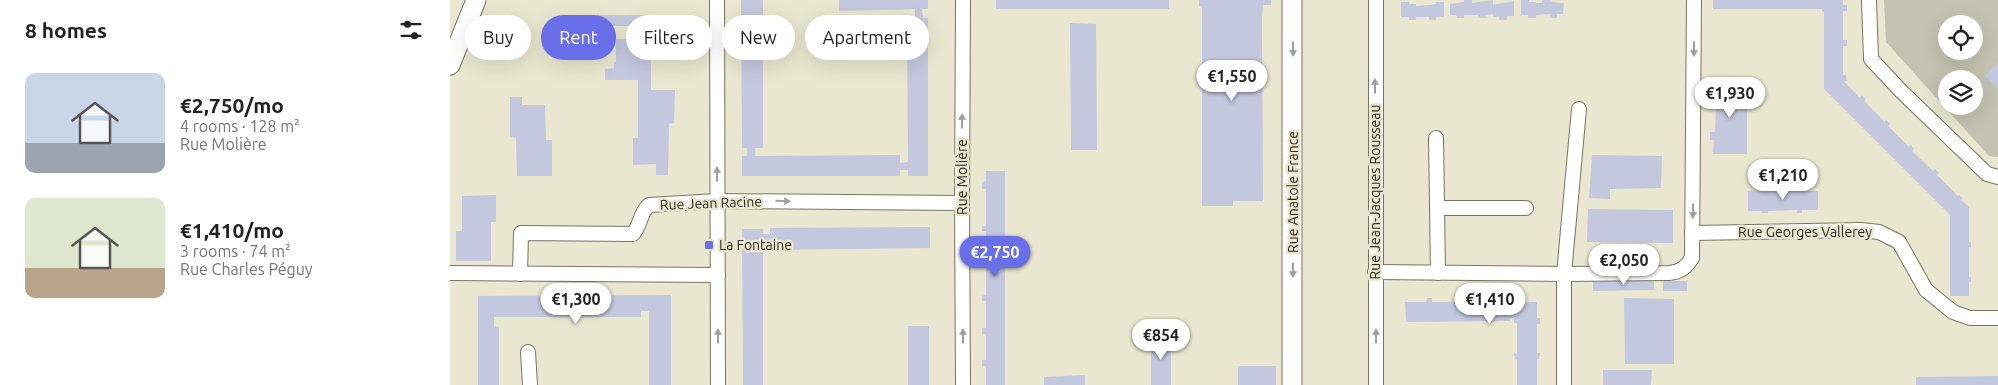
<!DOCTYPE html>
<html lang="en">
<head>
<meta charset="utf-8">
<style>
	:root { --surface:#fff; --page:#f2f2f2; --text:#202124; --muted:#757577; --accent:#686fe8 }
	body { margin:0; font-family:Ubuntu,sans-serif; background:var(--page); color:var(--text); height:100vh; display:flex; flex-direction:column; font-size:19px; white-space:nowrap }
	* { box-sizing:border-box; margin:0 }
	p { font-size:16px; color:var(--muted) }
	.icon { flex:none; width:28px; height:28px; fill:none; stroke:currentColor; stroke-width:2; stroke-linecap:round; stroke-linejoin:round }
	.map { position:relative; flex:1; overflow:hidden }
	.drawer { display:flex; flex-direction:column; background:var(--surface); width:450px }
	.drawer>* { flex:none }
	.top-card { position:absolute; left:15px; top:15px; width:475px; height:45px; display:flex; gap:10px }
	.tools { position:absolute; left:1488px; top:15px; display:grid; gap:10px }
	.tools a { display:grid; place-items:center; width:45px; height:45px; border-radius:50%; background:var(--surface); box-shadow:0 5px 20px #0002; font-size:25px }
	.price { position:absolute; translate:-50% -42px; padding:0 11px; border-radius:18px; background:#fff; color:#222; font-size:16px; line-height:32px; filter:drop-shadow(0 1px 2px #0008) }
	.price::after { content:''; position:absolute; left:50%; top:30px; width:15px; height:11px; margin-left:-8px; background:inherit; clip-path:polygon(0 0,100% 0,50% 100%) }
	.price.current { background:var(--accent); color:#fff }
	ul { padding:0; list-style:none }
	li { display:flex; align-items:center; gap:15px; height:125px; padding:0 25px }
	li span { display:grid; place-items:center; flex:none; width:140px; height:100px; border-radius:10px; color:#555 }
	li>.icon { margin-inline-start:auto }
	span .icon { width:60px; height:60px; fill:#fffc; stroke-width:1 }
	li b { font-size:21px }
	h2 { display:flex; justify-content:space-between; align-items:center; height:60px; padding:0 25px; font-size:21px }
	.tag { padding:0 18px; border-radius:22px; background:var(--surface); box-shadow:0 5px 20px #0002; font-size:18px; line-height:45px }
	.tag.current { background:var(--accent); color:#fff }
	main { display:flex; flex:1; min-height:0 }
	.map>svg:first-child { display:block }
	.green { fill:#c4c2b0; fill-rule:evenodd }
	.building { fill:#c3c8de }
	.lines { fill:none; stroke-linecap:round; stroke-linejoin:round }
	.street-casing { stroke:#76745f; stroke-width:16 }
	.secondary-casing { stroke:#76745f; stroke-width:21 }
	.street { stroke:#fff; stroke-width:14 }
	.secondary { stroke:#fff; stroke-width:19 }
	.oneway { fill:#9e9e9a }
	.poi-dot { fill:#686fe8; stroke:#e9e7cf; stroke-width:2 }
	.labels { text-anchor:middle; stroke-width:5; stroke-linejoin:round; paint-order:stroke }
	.street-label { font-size:14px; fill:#28271e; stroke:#e9e7cf }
	.poi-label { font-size:14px; fill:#28271e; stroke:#e9e7cf; text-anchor:start }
</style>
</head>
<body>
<main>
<section class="drawer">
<h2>8 homes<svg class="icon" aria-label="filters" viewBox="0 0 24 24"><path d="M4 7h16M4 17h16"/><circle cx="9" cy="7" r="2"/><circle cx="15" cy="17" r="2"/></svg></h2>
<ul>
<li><span style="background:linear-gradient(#c9d6e8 70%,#9aa5b1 0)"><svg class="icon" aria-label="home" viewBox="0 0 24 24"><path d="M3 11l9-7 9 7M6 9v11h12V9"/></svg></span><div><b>€2,750/mo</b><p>4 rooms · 128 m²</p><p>Rue Molière</p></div></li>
<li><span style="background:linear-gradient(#dfe7d0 70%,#b9a48a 0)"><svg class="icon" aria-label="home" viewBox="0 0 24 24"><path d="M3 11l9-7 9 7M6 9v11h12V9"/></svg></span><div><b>€1,410/mo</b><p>3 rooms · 74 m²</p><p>Rue Charles Péguy</p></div></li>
</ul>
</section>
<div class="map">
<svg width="1548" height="385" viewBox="0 0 1548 385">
	<rect width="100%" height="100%" fill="#e9e7cf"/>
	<path class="green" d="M 1434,0 L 1548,0 L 1548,157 L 1539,156 L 1436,42 ZM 1496,24 L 1524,24 L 1524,51 L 1496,51 ZM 1496,79 L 1524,79 L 1524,106 L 1496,106 Z"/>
	<g class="building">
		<path d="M 291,0 L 313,0 L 313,148 L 305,148 L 305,156 L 450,155 L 450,163 L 458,162 L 457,18 L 465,18 L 465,9 L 389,11 L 389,0 L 478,0 L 478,9 L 472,9 L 473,18 L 478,18 L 478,176 L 458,176 L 458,170 L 450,170 L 450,176 L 292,176 L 292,156 L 297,156 L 297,148 L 292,148 Z"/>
		<rect x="546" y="0" width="173" height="9"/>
		<path d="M 749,0 L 821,0 L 821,5 L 813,5 L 812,18 L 813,201 L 783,201 L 783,206 L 752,206 L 752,6 L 749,6 Z"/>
		<path d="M 1014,0 L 1022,0 L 1022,3 L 1043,0 L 1043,5 L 1064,1 L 1064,16 L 1057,16 L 1057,20 L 1049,20 L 1049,17 L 1043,17 L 1043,14 L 1035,15 L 1036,18 L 1028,18 L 1028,15 L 1014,15 L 1014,18 L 1007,18 L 1006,15 L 1000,15 L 1000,4 L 1014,2 Z"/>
		<path d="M 1071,0 L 1079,0 L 1079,2 L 1086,2 L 1086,3 L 1092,3 L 1092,0 L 1100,0 L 1100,2 L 1114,3 L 1113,14 L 1107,14 L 1107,18 L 1100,18 L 1100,14 L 1086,15 L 1086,18 L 1078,18 L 1078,15 L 1071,15 Z"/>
		<path d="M 1263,0 L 1393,0 L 1393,5 L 1397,5 L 1397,11 L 1393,11 L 1393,40 L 1397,40 L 1397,46 L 1393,46 L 1393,75 L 1396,75 L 1397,81 L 1394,81 L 1410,98 L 1412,95 L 1416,99 L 1414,101 L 1435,122 L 1436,120 L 1440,124 L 1438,126 L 1459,147 L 1461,145 L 1464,149 L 1462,151 L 1483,171 L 1485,169 L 1489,173 L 1487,175 L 1508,196 L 1509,195 L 1513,198 L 1511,200 L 1519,207 L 1519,242 L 1521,242 L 1521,247 L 1519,247 L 1519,277 L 1521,277 L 1521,282 L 1519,282 L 1519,296 L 1500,296 L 1500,215 L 1374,89 L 1374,12 L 1372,12 L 1372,9 L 1263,9 Z"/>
		<path d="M 951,2 L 959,2 L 959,4 L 966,4 L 966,6 L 979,5 L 986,4 L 986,2 L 994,2 L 994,17 L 986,17 L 986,20 L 979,20 L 979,17 L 966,17 L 966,20 L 959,20 L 959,17 L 951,17 Z"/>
		<rect x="147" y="15" width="55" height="11"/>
		<path d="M 620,23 L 646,24 L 647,150 L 621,150 Z"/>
		<path d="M 166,39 L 201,39 L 201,90 L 225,90 L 224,123 L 219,124 L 218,175 L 206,175 L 206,164 L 183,165 L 183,138 L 188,138 L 188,80 L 155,80 L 155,69 L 164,68 L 164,62 L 166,62 Z"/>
		<path d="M 1548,62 L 1548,86 L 1547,88 L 1535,76 Z"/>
		<path d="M 1264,84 L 1297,84 L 1297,154 L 1263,154 L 1264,140 L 1260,140 L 1260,132 L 1265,132 L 1266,107 L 1260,107 L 1259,99 L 1263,99 Z"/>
		<path d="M 60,97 L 72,97 L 72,105 L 95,105 L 96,140 L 102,140 L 102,176 L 67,176 L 66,138 L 60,137 Z"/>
		<path d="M 1142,155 L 1212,156 L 1211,188 L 1160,189 L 1160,199 L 1139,198 Z"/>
		<path d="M 536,171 L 555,171 L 555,385 L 536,385 L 536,366 L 532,366 L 532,360 L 536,360 L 536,334 L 532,334 L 532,328 L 536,328 L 536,301 L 532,301 L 532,296 L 536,295 L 536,258 L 532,258 L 532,252 L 536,252 L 536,231 L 532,231 L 532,226 L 536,226 L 536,189 L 532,189 L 532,182 L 536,181 Z"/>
		<path d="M 1313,188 L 1318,188 L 1318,191 L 1347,191 L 1347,188 L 1353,188 L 1353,191 L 1368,191 L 1368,210 L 1352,210 L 1352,213 L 1347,213 L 1347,210 L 1318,211 L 1318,213 L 1312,213 L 1312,211 L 1298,211 L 1298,191 L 1313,191 Z"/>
		<path d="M 46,195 L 46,222 L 41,222 L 41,261 L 6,261 L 6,231 L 12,231 L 12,196 Z"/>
		<path d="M 1138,209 L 1223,210 L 1223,243 L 1137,242 Z"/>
		<path d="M 480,227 L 480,248 L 320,250 L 320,242 L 313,242 L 313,385 L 293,385 L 292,229 L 313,229 L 313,234 L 320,234 L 320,228 Z"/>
		<path d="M 1204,280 L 1204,290 L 1143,291 L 1143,281 Z"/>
		<rect x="1213" y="281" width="24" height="10"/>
		<path d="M 221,295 L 221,385 L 199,385 L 199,311 L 191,311 L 191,317 L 44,317 L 44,326 L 49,327 L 49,385 L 28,385 L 28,296 Z"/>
		<path d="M 977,298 L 982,298 L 982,302 L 1012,302 L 1012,298 L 1017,298 L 1017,302 L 1047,302 L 1046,298 L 1052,298 L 1052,302 L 1087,302 L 1087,318 L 1090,318 L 1090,324 L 1087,324 L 1087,353 L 1090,353 L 1089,359 L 1087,359 L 1087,385 L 1067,385 L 1067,359 L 1065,359 L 1064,353 L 1067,354 L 1067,323 L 1064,323 L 1064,318 L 1060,318 L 1060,321 L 956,322 L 955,302 L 976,302 Z"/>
		<path d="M 1174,298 L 1224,299 L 1224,364 L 1175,364 Z"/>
		<rect x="458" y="326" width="21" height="59"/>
		<rect x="701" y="337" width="20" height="48"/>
		<rect x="788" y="366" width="38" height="19"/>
		<path d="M 1153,370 L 1202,370 L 1201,385 L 1153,385 Z"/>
		<path d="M 635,375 L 635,385 L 594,385 L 594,377 Z"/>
		<path d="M 1548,376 L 1548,385 L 1466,385 L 1466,377 Z"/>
	</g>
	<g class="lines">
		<g class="street-casing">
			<g id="street">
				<path d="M 267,0 L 268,385"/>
				<path d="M 926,0 L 926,385"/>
				<path d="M 1419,0 L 1421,59 L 1451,91 L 1537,174 L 1548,177"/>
				<path d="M 986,138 L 988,273"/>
				<path d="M 987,208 L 1076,208"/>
				<path d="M 1242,233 L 1411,230 L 1429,232 L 1449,242 L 1476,290 L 1503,312 L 1520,318 L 1548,318"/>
				<path d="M 925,272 L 1114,274 L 1219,273 C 1231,272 1236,267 1242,258 L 1244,0"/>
				<path d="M 0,273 L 268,275"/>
				<path d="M 70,274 L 71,233 L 183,234 C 191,225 190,212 199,205 L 267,201 L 512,203"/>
				<path d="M 78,352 L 80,385"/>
				<path d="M 513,385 L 512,203 L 513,0"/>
				<path d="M 1114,385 L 1114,274 L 1129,109"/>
			</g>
		</g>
		<g class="secondary-casing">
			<g id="secondary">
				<path d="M 0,65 L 26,0"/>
				<path d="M 842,385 L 842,0"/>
			</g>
		</g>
		<use href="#street" class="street"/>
		<use href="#secondary" class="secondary"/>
	</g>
	<defs><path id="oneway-solid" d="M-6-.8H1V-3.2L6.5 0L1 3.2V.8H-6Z" transform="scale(1.25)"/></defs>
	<g class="oneway">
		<use href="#oneway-solid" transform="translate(843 49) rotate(89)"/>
		<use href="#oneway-solid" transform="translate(1244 49) rotate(90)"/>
		<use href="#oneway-solid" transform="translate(925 86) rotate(-90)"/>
		<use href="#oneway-solid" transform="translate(512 121) rotate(-89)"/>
		<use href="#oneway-solid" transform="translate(267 174) rotate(-90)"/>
		<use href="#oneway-solid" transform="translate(333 201) rotate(1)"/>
		<use href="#oneway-solid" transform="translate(1243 211) rotate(90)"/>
		<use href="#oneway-solid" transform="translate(843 270) rotate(90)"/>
		<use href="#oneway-solid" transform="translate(268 336) rotate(-90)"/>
		<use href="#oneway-solid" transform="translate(513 336) rotate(-90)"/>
		<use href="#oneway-solid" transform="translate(926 336) rotate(-90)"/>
	</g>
	<rect class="poi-dot" x="254" y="240" width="10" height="10" rx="2.5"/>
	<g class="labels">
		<g class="street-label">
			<text transform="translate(512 177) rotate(-90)" y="5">Rue Molière</text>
			<text transform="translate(843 192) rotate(-90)" y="5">Rue Anatole France</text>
			<text transform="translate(925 192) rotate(-90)" y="5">Rue Jean-Jacques Rousseau</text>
			<text transform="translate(261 203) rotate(-2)" y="5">Rue Jean Racine</text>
			<text x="1355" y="237">Rue Georges Vallerey</text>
		</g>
		<g class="poi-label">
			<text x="269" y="250">La Fontaine</text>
		</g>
	</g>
</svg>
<div class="tools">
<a><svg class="icon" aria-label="locate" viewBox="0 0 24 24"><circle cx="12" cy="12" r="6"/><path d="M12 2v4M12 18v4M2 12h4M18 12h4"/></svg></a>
<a><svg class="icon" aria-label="layers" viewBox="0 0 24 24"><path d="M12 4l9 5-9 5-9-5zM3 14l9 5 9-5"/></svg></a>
</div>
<b class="price" style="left:782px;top:102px">€1,550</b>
<b class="price" style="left:1280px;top:119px">€1,930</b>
<b class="price" style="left:1333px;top:201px">€1,210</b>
<b class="price current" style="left:545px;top:278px">€2,750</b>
<b class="price" style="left:1174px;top:286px">€2,050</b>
<b class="price" style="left:126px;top:325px">€1,300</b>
<b class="price" style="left:1040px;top:325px">€1,410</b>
<b class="price" style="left:711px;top:361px">€854</b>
<div class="top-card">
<a class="tag">Buy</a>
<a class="tag current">Rent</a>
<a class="tag">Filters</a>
<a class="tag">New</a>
<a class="tag">Apartment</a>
</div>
</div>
</main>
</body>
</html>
